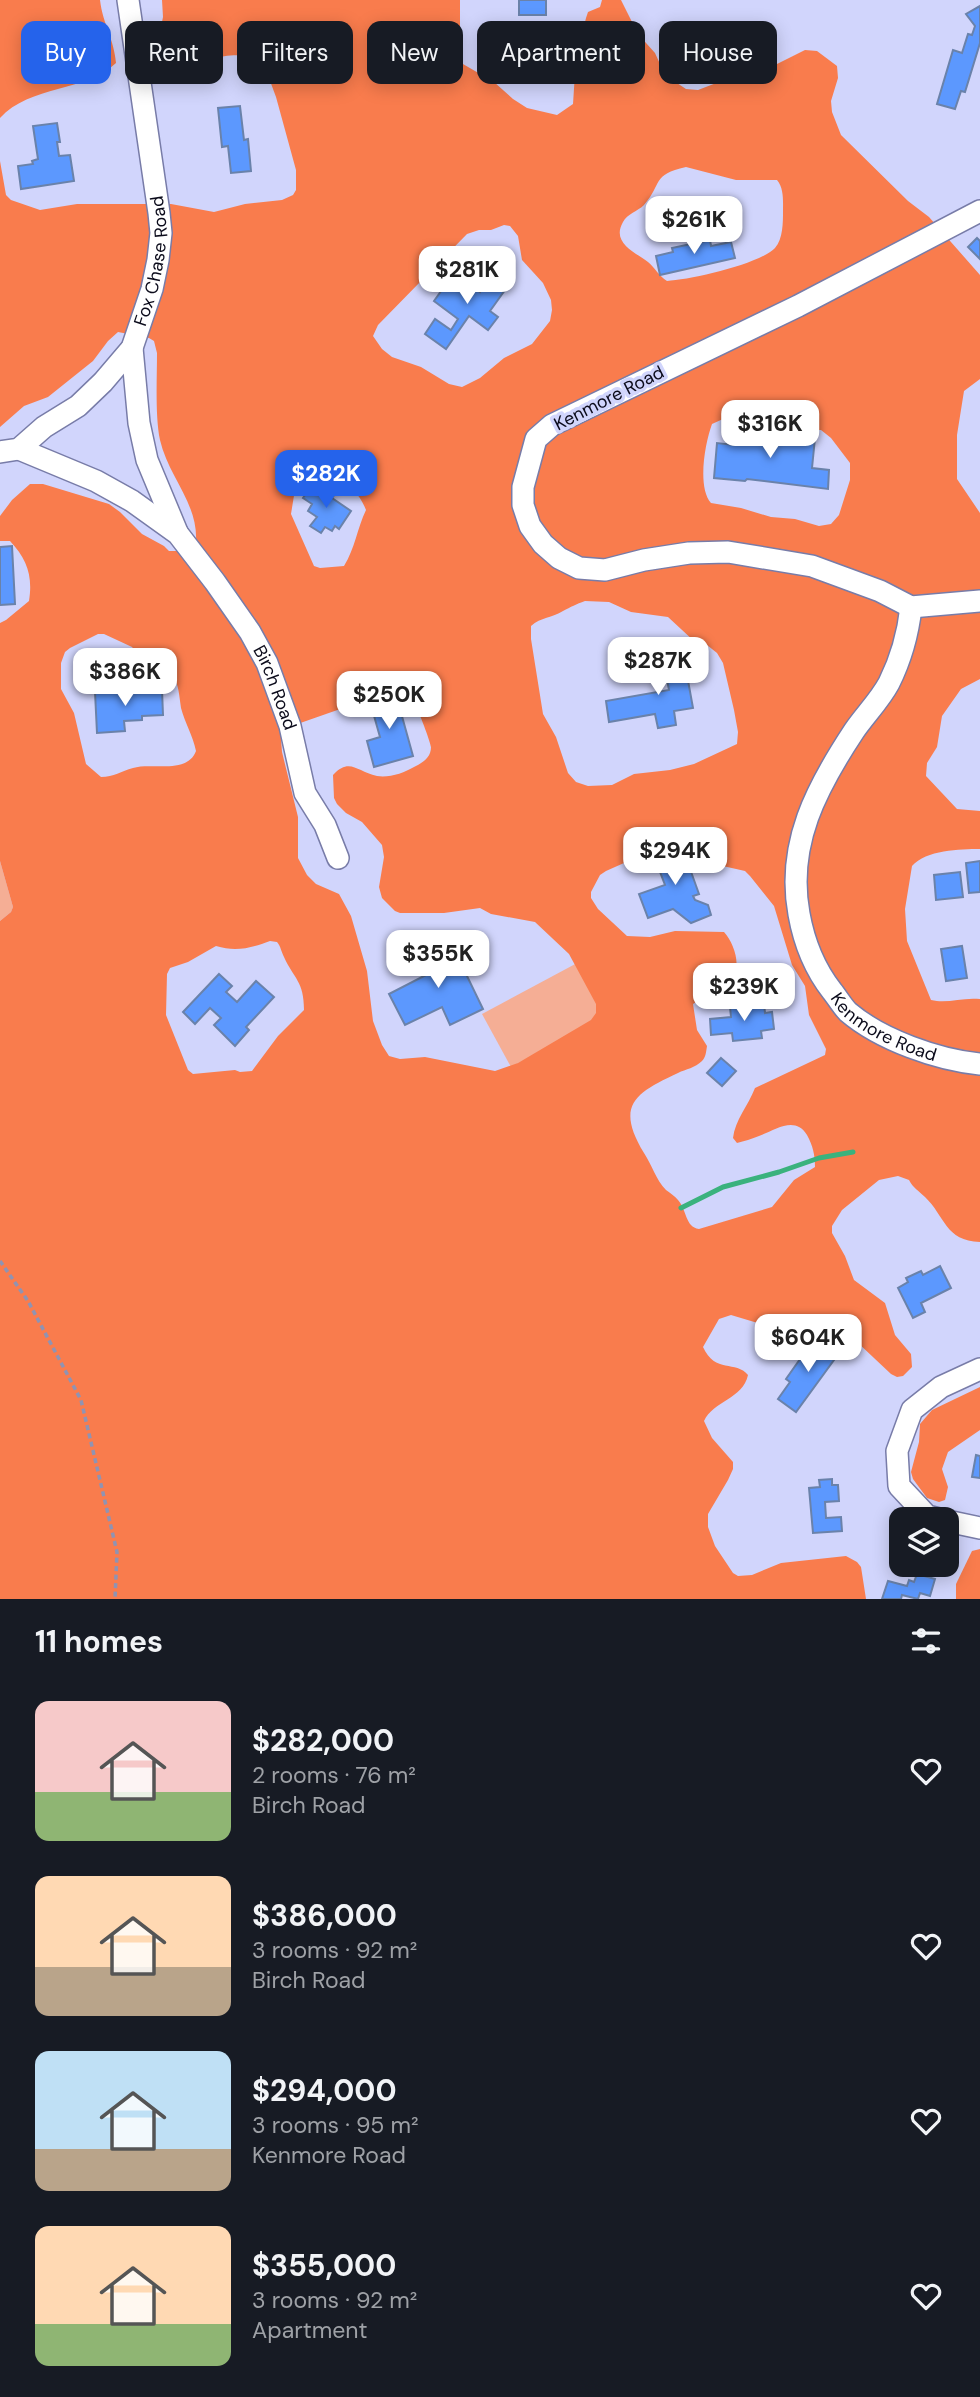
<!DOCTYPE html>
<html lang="en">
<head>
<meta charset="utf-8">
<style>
	:root { --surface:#171b24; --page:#20242c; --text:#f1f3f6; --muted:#9ea1a6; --accent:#2563eb }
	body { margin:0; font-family:"DM Sans",sans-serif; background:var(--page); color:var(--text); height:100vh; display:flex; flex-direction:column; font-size:26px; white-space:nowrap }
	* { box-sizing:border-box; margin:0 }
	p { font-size:23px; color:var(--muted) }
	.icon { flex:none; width:38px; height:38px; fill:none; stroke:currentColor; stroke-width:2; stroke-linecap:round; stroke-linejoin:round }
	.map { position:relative; height:1599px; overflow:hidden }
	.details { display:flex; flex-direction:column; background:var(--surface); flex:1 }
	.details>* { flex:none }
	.hud { position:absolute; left:21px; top:21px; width:938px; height:63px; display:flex; gap:14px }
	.fabs { position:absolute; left:889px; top:1507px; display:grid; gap:14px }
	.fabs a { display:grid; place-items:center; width:70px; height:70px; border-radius:14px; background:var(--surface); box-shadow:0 4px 18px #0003; font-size:35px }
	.price { position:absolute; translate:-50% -60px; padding:0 16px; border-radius:14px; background:#fff; color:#222; font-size:23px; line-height:46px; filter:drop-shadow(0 2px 4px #0008) }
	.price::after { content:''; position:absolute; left:50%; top:42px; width:21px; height:16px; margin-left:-10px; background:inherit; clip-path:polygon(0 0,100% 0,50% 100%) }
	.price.active { background:var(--accent); color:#fff }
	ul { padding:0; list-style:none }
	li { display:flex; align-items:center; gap:21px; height:175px; padding:0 35px }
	li span { display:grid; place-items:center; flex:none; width:196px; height:140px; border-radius:14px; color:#555 }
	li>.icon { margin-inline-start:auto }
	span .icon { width:84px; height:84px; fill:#fffc; stroke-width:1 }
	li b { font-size:30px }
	h2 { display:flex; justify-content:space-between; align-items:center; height:84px; padding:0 35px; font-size:30px }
	.pill { padding:0 24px; border-radius:14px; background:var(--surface); box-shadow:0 4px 18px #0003; font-size:24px; line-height:63px }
	.pill.active { background:var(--accent); color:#fff }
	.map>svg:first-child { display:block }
	.green { fill:#f5ae95 }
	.forest { fill:#f97c4d; fill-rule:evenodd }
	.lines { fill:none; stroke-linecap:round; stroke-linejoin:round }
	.stream { stroke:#3ab27d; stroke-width:5 }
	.building { fill:#5c98fe; stroke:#6a82aa; stroke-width:2 }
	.street-casing { stroke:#787ca8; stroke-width:24 }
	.path { stroke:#9093b2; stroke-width:3.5; stroke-dasharray:5 3.5; stroke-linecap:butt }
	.street { stroke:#fff; stroke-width:21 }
	.labels { text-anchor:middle; stroke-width:7; stroke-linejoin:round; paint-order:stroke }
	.street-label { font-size:18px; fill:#0b0b1b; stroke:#d1d5fc }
</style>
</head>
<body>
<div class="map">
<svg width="980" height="1599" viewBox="0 0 980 1599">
	<rect width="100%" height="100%" fill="#d1d5fc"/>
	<g class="green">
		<path d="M 0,861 L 13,907 L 11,912 L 0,921 Z"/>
		<path d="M 579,962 L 607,1016 L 511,1067 L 482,1014 Z"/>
	</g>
	<g class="forest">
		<path d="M 0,0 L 100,0 C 103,25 114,39 116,63 C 86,92 30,85 0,118 Z"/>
		<path d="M 162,0 L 460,0 L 460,26 L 452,49 L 456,60 L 494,82 L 513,99 L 527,108 L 557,115 L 573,104 L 575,73 L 583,49 L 583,30 L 586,18 L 588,12 L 600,7 L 602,0 L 621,0 L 638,34 L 655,53 L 665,75 L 686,89 L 698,90 L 745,72 L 771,67 L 805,50 L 817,51 L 837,66 L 838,78 L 831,101 L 832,112 L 841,135 L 908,201 L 929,217 L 980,275 L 980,379 L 964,391 L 957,435 L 957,479 L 980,513 L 980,679 L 961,689 L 942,716 L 937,747 L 927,763 L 926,776 L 957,809 L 980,811 L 980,849 C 960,849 926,850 912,866 L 905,909 L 907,941 L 931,1000 C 948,1004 962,997 980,999 L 980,1242 C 945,1241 945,1216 925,1197 C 919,1191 913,1188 909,1180 L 898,1176 L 879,1180 L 842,1210 L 832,1226 L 832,1233 L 845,1256 L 854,1280 L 885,1303 L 895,1335 L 911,1354 L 912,1367 L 903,1376 L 897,1377 L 891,1374 L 857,1342 L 837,1332 L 812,1332 L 792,1327 L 761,1324 L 731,1315 L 719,1319 L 703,1347 C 715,1374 736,1360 748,1375 C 743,1399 713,1401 704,1421 L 712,1438 L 733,1462 L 733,1469 L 728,1480 L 708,1514 L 708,1527 L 715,1546 L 733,1573 L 738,1576 L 752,1575 L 781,1563 L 846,1556 L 857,1562 L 861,1567 L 866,1599 L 0,1599 L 0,921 L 11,912 L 13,907 L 0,861 L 0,623 L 6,620 L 29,601 C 33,576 27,559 10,541 L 0,541 L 0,516 L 12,500 L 30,484 L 43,484 L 109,504 L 120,512 L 142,534 L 164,546 L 169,551 L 181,551 L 196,541 C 198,503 168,476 160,440 C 155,416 157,378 157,353 L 154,341 L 149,338 L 118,332 L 108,341 L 93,361 L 48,397 L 24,406 L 0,427 L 0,161 L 6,195 L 11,200 L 40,210 L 77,204 L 171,204 L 214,212 L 245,204 L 282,200 L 293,195 L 296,190 L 296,170 L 276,97 L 263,62 C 252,53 226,54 214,59 C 207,62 201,69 194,70 C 183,70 163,55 157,46 L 163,17 ZM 686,167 L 736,180 L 777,180 C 784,188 783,201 783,211 C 783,222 783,239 775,248 C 760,264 690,280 667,281 C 659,276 655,268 648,262 C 635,252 611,243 623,222 C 627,214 638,211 644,205 C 663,183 651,175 686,167 ZM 504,225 L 510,226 L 518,236 L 522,260 L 543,283 L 551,300 L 552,310 L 550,321 L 532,344 L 504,358 L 480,378 L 462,387 L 449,384 L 421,367 L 392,357 L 382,349 L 373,336 L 378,325 L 467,234 L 479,230 L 491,230 ZM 723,419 L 784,423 L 802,430 L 821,430 L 831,438 L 850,463 L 850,480 L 839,515 L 831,524 L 819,526 L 795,519 L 771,517 L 741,508 L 711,503 C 697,487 705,443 712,424 ZM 311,465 C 333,467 359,490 366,510 C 357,529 355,548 344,566 L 320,568 L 314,566 L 291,514 L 297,477 L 300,472 ZM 585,601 L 609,602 L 631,612 L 668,617 L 695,642 L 707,645 L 717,653 L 723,663 L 734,710 L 738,732 L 737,744 L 694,764 L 670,770 L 634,774 L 612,785 L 588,786 L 576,782 L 568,773 L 556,737 L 543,714 L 531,639 L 531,626 C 541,617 552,618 563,611 C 571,607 576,604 585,601 ZM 98,634 L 104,634 L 132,647 L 148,667 L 173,675 C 179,686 179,695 181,708 C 185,723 193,736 196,751 C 187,775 151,762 133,768 C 121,771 114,777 101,777 L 86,764 L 74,713 L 61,689 L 61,663 L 65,652 L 70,648 ZM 390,676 L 402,676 C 407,681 431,741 431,747 C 431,758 422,763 414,767 C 404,773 389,778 377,776 C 357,772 350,757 333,775 L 334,798 L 337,804 L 346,813 L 362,822 L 382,845 L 384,857 L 379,887 L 382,898 L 395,911 L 400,913 L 444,913 L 480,908 L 491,914 L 535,922 L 569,954 L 596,1004 L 596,1013 L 591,1020 L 518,1063 L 495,1071 L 425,1057 L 400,1059 L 389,1056 L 382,1045 L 373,1021 L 367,971 L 351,916 L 339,894 L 316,884 L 307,875 L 298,858 L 298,817 L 282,752 L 281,739 L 286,728 L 346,707 L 383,678 ZM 661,838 L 687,839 L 697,845 L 714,864 L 745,871 L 750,876 L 774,906 L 792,965 L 805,986 L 809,1015 L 826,1049 L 825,1055 L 755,1088 C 748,1106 735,1120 733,1138 L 737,1143 C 744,1141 752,1139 759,1136 C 775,1130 795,1115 807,1135 C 813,1146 815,1155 815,1167 L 794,1180 L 772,1207 L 699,1229 C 685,1227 687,1210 678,1200 C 675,1196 670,1193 666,1190 C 656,1180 652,1165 644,1153 C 615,1105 635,1093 678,1073 C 686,1069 695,1068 702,1061 C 706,1057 706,1052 707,1046 L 697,1030 L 693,1004 L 732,979 C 742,966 734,943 724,932 L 675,931 L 650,937 L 627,936 L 598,909 L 591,898 L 591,892 L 600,875 L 606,871 L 624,863 ZM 270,941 L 277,942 C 281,947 281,951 284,957 C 294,979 304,981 304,1010 L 278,1036 L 252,1071 L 240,1072 L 235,1070 L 193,1074 L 188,1070 L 166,1015 L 167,974 L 170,968 L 188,962 L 216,946 C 236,952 251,948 270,941 Z"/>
		<path d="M 980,1387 L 980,1430 L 948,1452 L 942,1469 L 948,1487 L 945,1500 L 939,1502 L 927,1498 L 913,1479 L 911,1472 L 919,1442 L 920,1424 L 932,1410 Z"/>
		<path d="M 980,1549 L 980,1599 L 956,1599 L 956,1584 L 972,1551 Z"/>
	</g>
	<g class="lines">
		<path class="stream" d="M 681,1208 L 723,1187 L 779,1172 L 819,1158 L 853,1152"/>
	</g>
	<g class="building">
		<rect x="519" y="0" width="27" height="15"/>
		<path d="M 980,6 L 980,43 L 965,92 L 961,91 L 955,109 L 937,104 L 953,50 L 962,53 L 968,34 L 972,35 L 975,26 L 966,14 Z"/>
		<path d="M 240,106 L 244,140 L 248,139 L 251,171 L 231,173 L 228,146 L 222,147 L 218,108 Z"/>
		<path d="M 57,123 L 60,142 L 57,142 L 59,156 L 70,155 L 74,181 L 21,189 L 18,166 L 33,164 L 32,161 L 38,159 L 33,126 Z"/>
		<path d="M 977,238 L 980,241 L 980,259 L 968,247 Z"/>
		<path d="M 710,240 L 711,246 L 731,242 L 735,258 L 660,275 L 656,256 L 673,252 L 672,248 Z"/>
		<path d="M 495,272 L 510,283 L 490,311 L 498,317 L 488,330 L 469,316 L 446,349 L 425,334 L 435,319 L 451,330 L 458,319 L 434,301 L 454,273 L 480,292 Z"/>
		<path d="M 735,430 L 815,438 L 812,468 L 829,470 L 828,489 L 747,479 L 745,481 L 714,478 L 717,443 L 734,445 Z"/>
		<path d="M 312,485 L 321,491 L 323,488 L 334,495 L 332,498 L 351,511 L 339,529 L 335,526 L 332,531 L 325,527 L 321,533 L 310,526 L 317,517 L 308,511 L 312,504 L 303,498 Z"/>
		<path d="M 12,546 L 15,604 L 0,605 L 0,547 Z"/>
		<path d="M 683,653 L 693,708 L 674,711 L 676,725 L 658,728 L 655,714 L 609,722 L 606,701 L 669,690 L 665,669 L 661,670 L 659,659 Z"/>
		<path d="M 122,690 L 122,693 L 162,690 L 163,715 L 142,716 L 142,720 L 124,721 L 125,731 L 97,733 L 95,692 Z"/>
		<path d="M 395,691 L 413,756 L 374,767 L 367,741 L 380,737 L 369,698 Z"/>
		<path d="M 680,841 L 699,894 L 693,896 L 695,900 L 708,905 L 711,915 L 691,923 L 673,909 L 648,918 L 639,894 L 665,885 L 652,851 Z"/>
		<path d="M 980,861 L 980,892 L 969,893 L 966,863 Z"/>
		<path d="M 960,872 L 963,897 L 936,900 L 934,875 Z"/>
		<path d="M 451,943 L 483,1009 L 450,1025 L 442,1007 L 405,1025 L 389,994 L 426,975 L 418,959 Z"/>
		<path d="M 962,946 L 967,978 L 946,981 L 941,949 Z"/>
		<path d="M 219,974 L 232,986 L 226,992 L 237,1002 L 256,981 L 274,997 L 246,1027 L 249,1030 L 235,1046 L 214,1025 L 221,1018 L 210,1008 L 195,1024 L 183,1012 Z"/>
		<path d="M 764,1003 L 765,1013 L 772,1012 L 774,1029 L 761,1031 L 762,1038 L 733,1041 L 732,1033 L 711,1035 L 710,1019 L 731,1017 L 730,1007 Z"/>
		<path d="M 721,1058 L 736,1071 L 722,1086 L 707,1073 Z"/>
		<path d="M 940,1266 L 951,1288 L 921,1303 L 925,1312 L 913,1318 L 898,1288 L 908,1282 L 906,1278 L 921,1271 L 923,1275 Z"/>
		<path d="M 829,1340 L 842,1349 L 796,1412 L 778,1399 L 790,1382 L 786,1379 L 810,1345 L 820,1353 Z"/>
		<path d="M 976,1455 L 980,1456 L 980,1478 L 972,1477 Z"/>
		<path d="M 832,1479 L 832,1485 L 838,1485 L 839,1501 L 825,1502 L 826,1518 L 841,1517 L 842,1531 L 813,1533 L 809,1488 L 820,1487 L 819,1480 Z"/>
		<path d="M 917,1574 L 935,1579 L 930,1596 L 920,1593 L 918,1599 L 902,1595 L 901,1599 L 882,1599 L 888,1581 L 907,1586 L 909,1580 L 914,1582 Z"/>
	</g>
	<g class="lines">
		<g class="street-casing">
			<g id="street">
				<path d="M 980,211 L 798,306 L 552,425 L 536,439 L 523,487 L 523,505 L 530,526 L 543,544 L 559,558 L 579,568 L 605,570 L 644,560 L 689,553 L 728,552 L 812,566 L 880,591 L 911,607 L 980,601"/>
				<path d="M 132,348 L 139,423 L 147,460 L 177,532"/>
				<path id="s1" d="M 19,449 L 96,481 L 132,501 L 178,534 L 215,582 L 250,632 L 267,663 L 290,726 L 305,793 L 325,825 L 338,858"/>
				<path id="s2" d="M 0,452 L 19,449 L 44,427 L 78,406 L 103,382 L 132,348 L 152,289 L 158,260 L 161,233 L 159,213 L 128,0"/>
				<path id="s3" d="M 911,607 C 908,634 901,659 889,683 C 880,700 865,715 854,731 C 817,787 786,844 799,914 C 804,942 814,968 832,991 C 837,997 842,1006 848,1012 C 881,1040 938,1060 980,1064"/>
				<path d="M 939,1519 L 927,1516 L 899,1486 L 897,1451 L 912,1410 L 941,1387 L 980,1369"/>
				<path d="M 947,1521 L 980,1528"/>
			</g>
		</g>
		<path class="path" d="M 0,1261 L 28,1301 L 81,1400 L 117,1552 L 115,1599"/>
		<use href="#street" class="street"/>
	</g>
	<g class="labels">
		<g class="street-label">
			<text dy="6" stroke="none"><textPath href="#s2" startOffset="262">Fox Chase Road</textPath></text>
			<text transform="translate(609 398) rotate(-27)" y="6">Kenmore Road</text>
			<text dy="6" stroke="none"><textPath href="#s1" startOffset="364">Birch Road</textPath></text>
			<text dy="6" stroke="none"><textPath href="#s3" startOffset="485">Kenmore Road</textPath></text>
		</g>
	</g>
</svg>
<div class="fabs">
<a><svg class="icon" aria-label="layers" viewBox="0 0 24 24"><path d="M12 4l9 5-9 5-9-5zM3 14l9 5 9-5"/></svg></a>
</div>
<b class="price" style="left:694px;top:256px">$261K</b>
<b class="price" style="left:467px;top:306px">$281K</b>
<b class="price" style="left:770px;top:460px">$316K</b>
<b class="price active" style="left:326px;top:510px">$282K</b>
<b class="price" style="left:658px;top:697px">$287K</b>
<b class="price" style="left:125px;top:708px">$386K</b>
<b class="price" style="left:389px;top:731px">$250K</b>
<b class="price" style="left:675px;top:887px">$294K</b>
<b class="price" style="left:438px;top:990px">$355K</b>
<b class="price" style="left:744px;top:1023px">$239K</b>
<b class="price" style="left:808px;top:1374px">$604K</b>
<div class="hud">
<a class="pill active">Buy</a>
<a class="pill">Rent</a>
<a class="pill">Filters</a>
<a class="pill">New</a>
<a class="pill">Apartment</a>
<a class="pill">House</a>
</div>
</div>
<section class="details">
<h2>11 homes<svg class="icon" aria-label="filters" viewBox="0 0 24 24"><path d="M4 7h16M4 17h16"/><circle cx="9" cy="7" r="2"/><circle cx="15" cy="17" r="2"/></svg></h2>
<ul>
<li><span style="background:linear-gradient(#f6c9c9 65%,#8fb573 0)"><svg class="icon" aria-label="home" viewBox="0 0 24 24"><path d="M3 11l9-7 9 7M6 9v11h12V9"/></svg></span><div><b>$282,000</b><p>2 rooms · 76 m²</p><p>Birch Road</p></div><svg class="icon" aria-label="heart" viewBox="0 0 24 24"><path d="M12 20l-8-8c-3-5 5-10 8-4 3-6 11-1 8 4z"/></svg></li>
<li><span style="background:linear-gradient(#ffd9b3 65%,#b9a48a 0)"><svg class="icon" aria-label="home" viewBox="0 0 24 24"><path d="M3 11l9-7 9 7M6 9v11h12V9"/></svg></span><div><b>$386,000</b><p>3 rooms · 92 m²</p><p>Birch Road</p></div><svg class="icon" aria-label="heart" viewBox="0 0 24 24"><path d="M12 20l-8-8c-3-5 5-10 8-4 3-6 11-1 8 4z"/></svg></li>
<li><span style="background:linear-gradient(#bfe0f5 70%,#b9a48a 0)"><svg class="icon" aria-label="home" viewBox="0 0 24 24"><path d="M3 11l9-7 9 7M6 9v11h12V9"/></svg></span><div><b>$294,000</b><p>3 rooms · 95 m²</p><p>Kenmore Road</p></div><svg class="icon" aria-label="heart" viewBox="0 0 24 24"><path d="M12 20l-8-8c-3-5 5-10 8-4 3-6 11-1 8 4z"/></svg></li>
<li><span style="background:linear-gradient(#ffd9b3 70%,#8fb573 0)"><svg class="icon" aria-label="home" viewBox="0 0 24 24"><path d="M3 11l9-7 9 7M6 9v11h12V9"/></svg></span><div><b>$355,000</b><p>3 rooms · 92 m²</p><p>Apartment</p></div><svg class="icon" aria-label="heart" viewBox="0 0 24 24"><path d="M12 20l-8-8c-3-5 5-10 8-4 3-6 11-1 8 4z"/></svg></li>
</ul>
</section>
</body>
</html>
